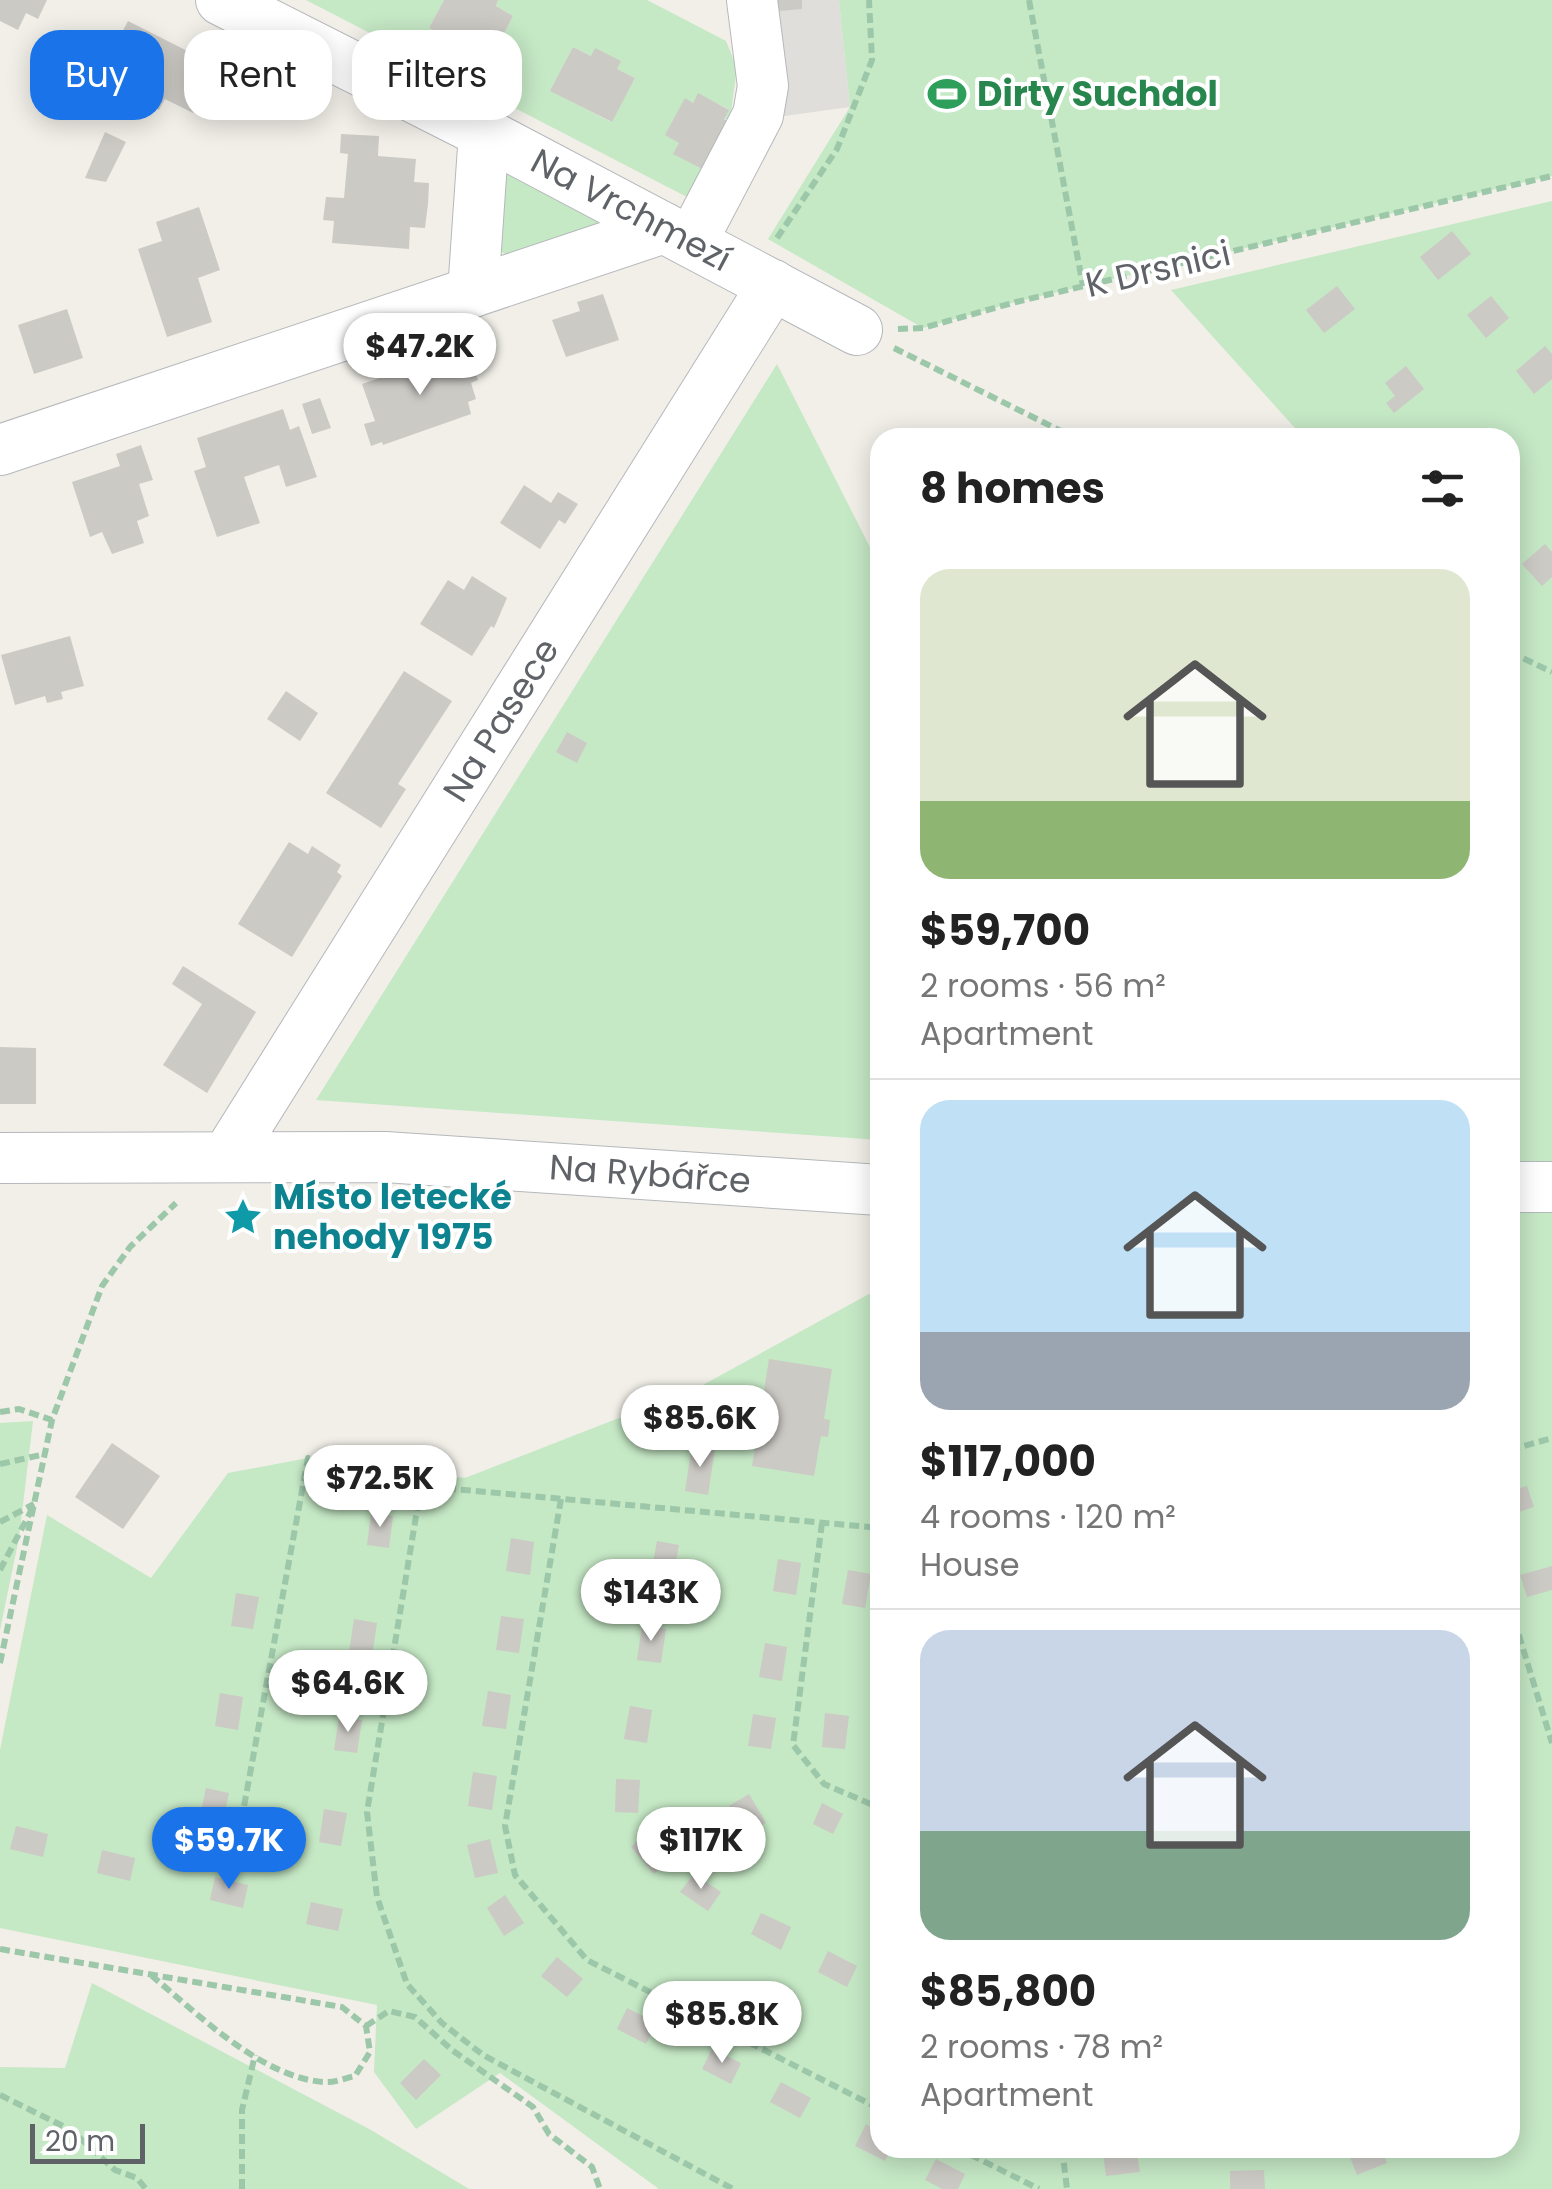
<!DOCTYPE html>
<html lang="en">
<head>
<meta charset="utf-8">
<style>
	:root { --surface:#fff; --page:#f2f2f2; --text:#222; --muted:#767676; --line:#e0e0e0; --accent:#1a73e8 }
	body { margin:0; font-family:Poppins,sans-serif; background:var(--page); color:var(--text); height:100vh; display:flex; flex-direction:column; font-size:38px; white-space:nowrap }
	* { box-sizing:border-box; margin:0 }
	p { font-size:32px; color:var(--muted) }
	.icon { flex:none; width:55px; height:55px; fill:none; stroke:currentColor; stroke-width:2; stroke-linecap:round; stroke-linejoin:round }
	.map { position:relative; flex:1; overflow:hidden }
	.side { position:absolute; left:870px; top:428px; width:650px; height:1730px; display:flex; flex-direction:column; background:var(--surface); border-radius:30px; box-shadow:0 5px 25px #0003 }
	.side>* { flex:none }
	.hud { position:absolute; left:30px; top:30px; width:690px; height:90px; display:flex; gap:20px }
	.scale { position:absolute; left:30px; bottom:25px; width:115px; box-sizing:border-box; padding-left:10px; border:5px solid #5f6368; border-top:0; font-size:28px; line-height:35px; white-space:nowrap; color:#5f6368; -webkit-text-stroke:8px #fff; paint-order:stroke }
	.price { position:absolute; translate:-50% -85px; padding:0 22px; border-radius:35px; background:#fff; color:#222; font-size:32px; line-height:65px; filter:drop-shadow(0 2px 5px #0008) }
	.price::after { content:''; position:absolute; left:50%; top:60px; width:30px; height:22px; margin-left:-15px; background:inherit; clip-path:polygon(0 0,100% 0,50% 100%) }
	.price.on { background:var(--accent); color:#fff }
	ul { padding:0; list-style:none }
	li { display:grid; align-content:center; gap:20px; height:530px; padding:0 50px }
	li+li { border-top:2px solid var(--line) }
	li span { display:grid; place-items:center; height:310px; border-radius:30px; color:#555 }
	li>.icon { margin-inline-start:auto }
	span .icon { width:180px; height:180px; fill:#fffc; stroke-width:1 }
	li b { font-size:42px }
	h2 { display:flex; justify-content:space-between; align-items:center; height:120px; padding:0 50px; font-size:42px }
	.chip { padding:0 35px; border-radius:30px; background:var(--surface); box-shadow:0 5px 25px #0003; font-size:35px; line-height:90px }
	.chip.on { background:var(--accent); color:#fff }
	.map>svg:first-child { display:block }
	.industrial { fill:#e0deda }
	.green { fill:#c5e8c5; fill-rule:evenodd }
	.building { fill:#cccac5 }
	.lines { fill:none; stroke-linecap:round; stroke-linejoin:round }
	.minor-casing { stroke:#b5b8bc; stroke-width:52 }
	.path { stroke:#9cc7a9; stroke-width:6; stroke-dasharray:10 5; stroke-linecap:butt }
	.minor { stroke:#fff; stroke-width:50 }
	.labels { text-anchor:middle; stroke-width:8; stroke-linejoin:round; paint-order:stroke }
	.leisure-label { font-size:35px; font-weight:bold; fill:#27864d; stroke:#fff; text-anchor:start }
	.street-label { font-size:35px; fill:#5f6368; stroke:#fff }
	.culture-label { font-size:35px; font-weight:bold; fill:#0d838f; stroke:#fff; text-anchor:start }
</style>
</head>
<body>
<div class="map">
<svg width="1552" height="2189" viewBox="0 0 1552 2189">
	<rect width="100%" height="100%" fill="#f1efe8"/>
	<path class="industrial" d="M 759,0 L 839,0 L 850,107 L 770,118 Z"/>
	<g class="green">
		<path d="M 306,0 L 444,0 L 429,28 L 490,59 L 513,16 L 496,6 L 498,0 L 647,0 L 726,41 L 737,68 L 730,119 L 724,119 L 728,109 L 698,94 L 693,103 L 685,99 L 679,143 L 674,154 L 702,169 L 687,197 ZM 573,47 L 591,56 L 620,61 L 617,69 L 635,78 L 611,122 L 551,91 Z"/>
		<path d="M 839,0 L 1552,0 L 1552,176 L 1016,302 L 923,328 L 768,239 L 850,107 Z"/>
		<path d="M 502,171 L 600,221 L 593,229 L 513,256 L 503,253 L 494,243 Z"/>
		<path d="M 1552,201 L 1552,2189 L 659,2189 L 500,2073 L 416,2129 L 374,2072 L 377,2005 L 0,1928 L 0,1750 L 47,1515 L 151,1578 L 228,1473 L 308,1458 L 465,1478 L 701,1386 L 880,1288 L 880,2148 L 1510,2148 L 1510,438 L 1303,437 L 1171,290 Z"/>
		<path d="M 777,364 L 880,567 L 880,1140 L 316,1100 Z"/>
		<path d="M 33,1421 L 19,1538 L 0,1630 L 0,1423 Z"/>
		<path d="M 92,1983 L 371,2130 L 469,2189 L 0,2189 L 0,2067 L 65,2068 Z"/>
	</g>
	<g class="building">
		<path d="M 0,0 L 47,0 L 38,19 L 26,13 L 18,30 L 0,21 Z"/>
		<path d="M 444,0 L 498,0 L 496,6 L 513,16 L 490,60 L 429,28 Z"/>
		<path d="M 767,0 L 802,0 L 802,9 L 768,12 Z"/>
		<path d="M 128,21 L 221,68 L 203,103 L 199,101 L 193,113 L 165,99 L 159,110 L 130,97 L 136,85 L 108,71 L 114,59 L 109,57 Z"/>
		<path d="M 573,47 L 591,56 L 595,48 L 621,61 L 617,69 L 635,78 L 612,122 L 550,91 Z"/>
		<path d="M 698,93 L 729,110 L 724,119 L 728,121 L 702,169 L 673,154 L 679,143 L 665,135 L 685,98 L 693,103 Z"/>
		<path d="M 105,132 L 126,142 L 106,182 L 85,178 Z"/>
		<path d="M 341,134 L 379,136 L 378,156 L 416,159 L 414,182 L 429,183 L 428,204 L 425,228 L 410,227 L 409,249 L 332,243 L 334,221 L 323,220 L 326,197 L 344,198 L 348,154 L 340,153 Z"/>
		<path d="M 199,207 L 220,270 L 198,278 L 212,322 L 167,337 L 138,249 L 162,241 L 156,222 Z"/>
		<path d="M 1452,231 L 1471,254 L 1438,280 L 1420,257 Z"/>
		<path d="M 1337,286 L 1355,309 L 1324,333 L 1306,310 Z"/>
		<path d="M 603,294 L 619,340 L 566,357 L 552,320 L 580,311 L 577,302 Z"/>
		<path d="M 1491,296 L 1509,318 L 1486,338 L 1467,315 Z"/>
		<path d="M 67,309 L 83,358 L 34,374 L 18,325 Z"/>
		<path d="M 1545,346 L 1552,354 L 1552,379 L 1534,394 L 1516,371 Z"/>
		<path d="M 467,348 L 478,380 L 471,383 L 476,399 L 468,402 L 471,414 L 383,445 L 382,442 L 371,446 L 364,424 L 375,421 L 362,384 Z"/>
		<path d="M 1406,366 L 1424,389 L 1394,413 L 1386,403 L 1395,396 L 1385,383 Z"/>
		<path d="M 320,398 L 331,428 L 312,434 L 302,404 Z"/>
		<path d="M 283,409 L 290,430 L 299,426 L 317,477 L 286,487 L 279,465 L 244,477 L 260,523 L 217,537 L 194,471 L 206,467 L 197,438 Z"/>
		<path d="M 141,445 L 153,480 L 139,484 L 149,516 L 137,521 L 144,543 L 112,554 L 102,532 L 90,537 L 72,482 L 120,466 L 116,454 Z"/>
		<path d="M 524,485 L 551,503 L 558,492 L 578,504 L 565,524 L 559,520 L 540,549 L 500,523 Z"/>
		<path d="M 1545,544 L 1552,552 L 1552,577 L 1542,586 L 1522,564 Z"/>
		<path d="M 472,576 L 507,598 L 494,628 L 491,626 L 472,656 L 420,624 L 448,580 L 464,590 Z"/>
		<path d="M 70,636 L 84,686 L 61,692 L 63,699 L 47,703 L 45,696 L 15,705 L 1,655 Z"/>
		<path d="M 404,671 L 452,701 L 398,784 L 406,789 L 381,828 L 326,793 Z"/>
		<path d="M 286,691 L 318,713 L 300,741 L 267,719 Z"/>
		<path d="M 567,732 L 587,743 L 577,763 L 556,752 Z"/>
		<path d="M 289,842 L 308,854 L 312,846 L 341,865 L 337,872 L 342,876 L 292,957 L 238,924 Z"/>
		<path d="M 183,966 L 256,1012 L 207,1093 L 163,1065 L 202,1004 L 172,984 Z"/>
		<path d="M 0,1047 L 36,1048 L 36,1104 L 0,1104 Z"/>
		<path d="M 769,1359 L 832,1369 L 824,1419 L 830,1420 L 828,1437 L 821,1436 L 814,1476 L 752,1466 Z"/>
		<path d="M 112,1443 L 160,1476 L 123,1529 L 75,1497 Z"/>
		<path d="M 692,1445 L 715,1448 L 708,1495 L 685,1491 Z"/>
		<path d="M 1527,1486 L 1534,1507 L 1510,1515 L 1510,1491 Z"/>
		<path d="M 371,1513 L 393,1516 L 389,1548 L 367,1545 Z"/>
		<path d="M 511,1538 L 534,1542 L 530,1575 L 506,1571 Z"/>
		<path d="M 657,1541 L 679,1545 L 673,1578 L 651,1574 Z"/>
		<path d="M 778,1559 L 801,1563 L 796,1595 L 773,1591 Z"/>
		<path d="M 1552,1566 L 1552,1590 L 1527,1597 L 1520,1575 Z"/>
		<path d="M 848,1570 L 871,1574 L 865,1608 L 842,1604 Z"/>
		<path d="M 236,1593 L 259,1597 L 253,1629 L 231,1626 Z"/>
		<path d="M 501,1616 L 524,1619 L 519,1653 L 496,1650 Z"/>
		<path d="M 354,1619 L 377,1623 L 372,1656 L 349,1652 Z"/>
		<path d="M 642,1625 L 666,1629 L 661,1663 L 637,1660 Z"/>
		<path d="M 765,1643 L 787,1647 L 782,1681 L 759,1677 Z"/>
		<path d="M 488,1691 L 511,1695 L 506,1729 L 482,1726 Z"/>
		<path d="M 220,1693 L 243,1697 L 238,1730 L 215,1726 Z"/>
		<path d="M 630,1706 L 652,1710 L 647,1743 L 624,1739 Z"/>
		<path d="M 825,1713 L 849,1716 L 845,1749 L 822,1747 Z"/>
		<path d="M 753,1714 L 776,1718 L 771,1749 L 748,1746 Z"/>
		<path d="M 339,1717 L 362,1720 L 357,1753 L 334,1750 Z"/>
		<path d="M 473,1772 L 497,1776 L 492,1810 L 468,1806 Z"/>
		<path d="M 616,1779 L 640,1780 L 638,1813 L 615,1812 Z"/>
		<path d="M 206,1788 L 229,1793 L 222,1826 L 199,1821 Z"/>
		<path d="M 749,1794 L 766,1823 L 747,1835 L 729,1806 Z"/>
		<path d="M 822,1803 L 843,1814 L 833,1834 L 813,1824 Z"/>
		<path d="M 324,1809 L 347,1813 L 341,1846 L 319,1842 Z"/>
		<path d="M 16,1826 L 48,1834 L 43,1857 L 10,1849 Z"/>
		<path d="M 649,1831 L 672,1858 L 654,1874 L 631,1847 Z"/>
		<path d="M 490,1839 L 498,1873 L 475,1878 L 467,1845 Z"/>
		<path d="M 102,1850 L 135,1858 L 130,1881 L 97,1873 Z"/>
		<path d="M 694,1874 L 721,1892 L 708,1911 L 680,1892 Z"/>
		<path d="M 215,1877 L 248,1885 L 243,1908 L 210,1900 Z"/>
		<path d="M 505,1895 L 524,1923 L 504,1936 L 487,1908 Z"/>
		<path d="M 311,1902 L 343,1909 L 338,1931 L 306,1924 Z"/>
		<path d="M 761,1913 L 791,1927 L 781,1950 L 751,1934 Z"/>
		<path d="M 828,1951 L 857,1966 L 847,1987 L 818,1972 Z"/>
		<path d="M 557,1957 L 583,1979 L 567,1997 L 541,1976 Z"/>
		<path d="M 627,2008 L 657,2023 L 646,2044 L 617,2029 Z"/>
		<path d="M 712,2049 L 741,2063 L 731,2084 L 702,2069 Z"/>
		<path d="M 424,2059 L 441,2075 L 416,2100 L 400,2083 Z"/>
		<path d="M 781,2082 L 811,2098 L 800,2118 L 770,2102 Z"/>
		<path d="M 866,2124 L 880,2132 L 880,2148 L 892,2148 L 885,2161 L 855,2146 Z"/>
		<path d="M 1136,2148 L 1140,2172 L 1106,2176 L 1103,2153 Z"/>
		<path d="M 1360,2148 L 1381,2148 L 1387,2163 L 1357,2175 L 1348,2152 Z"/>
		<path d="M 936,2159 L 965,2174 L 958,2189 L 942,2189 L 925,2180 Z"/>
		<path d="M 1264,2170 L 1265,2189 L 1230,2189 L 1230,2171 Z"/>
	</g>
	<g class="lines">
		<g class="minor-casing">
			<g id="minor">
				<path d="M 221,0 L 484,133 L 857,330"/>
				<path d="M 692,241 L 758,115 L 763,86 L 752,0"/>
				<path d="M 473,292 L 484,133"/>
				<path d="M 0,450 L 664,228"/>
				<path d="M 228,1155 L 773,285"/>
				<path d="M 0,1158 L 385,1157 L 880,1190"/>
				<path d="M 1510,1187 L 1552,1187"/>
			</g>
		</g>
		<g class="path">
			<path d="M 1029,0 L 1083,286"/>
			<path d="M 777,238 L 837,149 L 872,60 L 869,0"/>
			<path d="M 898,329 L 923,328 L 1016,302 L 1552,176"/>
			<path d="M 894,348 L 1075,438"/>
			<path d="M 1510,652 L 1552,672"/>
			<path d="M 0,1412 L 19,1409 L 52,1420"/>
			<path d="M 1510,1450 L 1552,1438"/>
			<path d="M 0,1464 L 45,1454"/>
			<path d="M 421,1486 L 367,1812 L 377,1897 L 407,1984 L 442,2023 L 483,2055 L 733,2189"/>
			<path d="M 561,1499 L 505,1826 L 515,1875 L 587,1960 L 880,2109"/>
			<path d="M 0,1522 L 34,1504"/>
			<path d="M 822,1523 L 793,1745 L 824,1784 L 880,1808"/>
			<path d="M 0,1570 L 32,1509"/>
			<path d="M 1510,1606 L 1552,1743"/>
			<path d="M 0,1663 L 52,1420 L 102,1286 L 130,1247 L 176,1203"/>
			<path d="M 236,1850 L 308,1458 L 421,1486 L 880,1528"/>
			<path d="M 0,1949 L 342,2007 L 366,2026 L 370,2052 L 355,2076 C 345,2078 334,2083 324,2082 C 262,2078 198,2014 152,1976"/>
			<path d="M 366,2026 L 389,2011 L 415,2017 L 452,2050 L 533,2107 L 549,2134 L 592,2167 L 600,2189"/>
			<path d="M 0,2095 L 71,2130 L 115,2170 L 137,2178 L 146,2189"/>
			<path d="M 957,2148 L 1039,2189"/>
			<path d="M 1062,2148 L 1067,2189"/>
			<path d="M 1228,2148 L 1238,2151 L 1251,2148"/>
			<path d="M 242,2189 L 242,2110 L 255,2055"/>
		</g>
		<use href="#minor" class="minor"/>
	</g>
	<defs>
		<g id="stadium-bare" transform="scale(3)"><path d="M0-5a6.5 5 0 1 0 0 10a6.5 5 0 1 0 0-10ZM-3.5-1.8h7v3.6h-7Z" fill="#2e9e5b" stroke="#fff" stroke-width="2.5" paint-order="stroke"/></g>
		<g id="sight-bare" transform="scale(3)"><path d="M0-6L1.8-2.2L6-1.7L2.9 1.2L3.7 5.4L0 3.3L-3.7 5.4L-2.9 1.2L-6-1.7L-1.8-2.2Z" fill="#0f9aa8" stroke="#fff" stroke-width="2.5" paint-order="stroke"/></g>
	</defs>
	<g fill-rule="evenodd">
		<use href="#stadium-bare" x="947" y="94"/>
		<use href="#sight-bare" x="243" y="1217"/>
	</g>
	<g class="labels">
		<g class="leisure-label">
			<text x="977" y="106">Dirty Suchdol</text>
		</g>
		<g class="street-label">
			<text transform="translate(631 210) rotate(28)" y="12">Na Vrchmezí</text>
			<text transform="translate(1158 269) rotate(-13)" y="12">K Drsnici</text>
			<text transform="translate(501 720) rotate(-58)" y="12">Na Pasece</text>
			<text transform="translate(650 1174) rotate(4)" y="12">Na Rybářce</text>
		</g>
		<g class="culture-label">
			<text x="273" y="1209">Místo letecké<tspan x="273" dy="40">nehody 1975</tspan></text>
		</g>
	</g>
</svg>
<div class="scale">20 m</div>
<b class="price" style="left:420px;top:398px">$47.2K</b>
<b class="price" style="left:700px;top:1470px">$85.6K</b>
<b class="price" style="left:380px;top:1530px">$72.5K</b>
<b class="price" style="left:651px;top:1644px">$143K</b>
<b class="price" style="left:348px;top:1735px">$64.6K</b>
<b class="price on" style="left:229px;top:1892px">$59.7K</b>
<b class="price" style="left:701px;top:1892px">$117K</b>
<b class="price" style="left:722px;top:2066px">$85.8K</b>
<div class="hud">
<a class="chip on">Buy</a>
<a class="chip">Rent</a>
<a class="chip">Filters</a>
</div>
<section class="side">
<h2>8 homes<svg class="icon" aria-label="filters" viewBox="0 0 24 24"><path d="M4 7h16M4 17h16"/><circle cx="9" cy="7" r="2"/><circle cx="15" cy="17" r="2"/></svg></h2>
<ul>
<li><span style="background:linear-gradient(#dfe7d0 75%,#8fb573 0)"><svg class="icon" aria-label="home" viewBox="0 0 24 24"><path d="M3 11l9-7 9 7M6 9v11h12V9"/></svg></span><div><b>$59,700</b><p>2 rooms · 56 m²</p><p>Apartment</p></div></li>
<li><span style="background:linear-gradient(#bfe0f5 75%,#9aa5b1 0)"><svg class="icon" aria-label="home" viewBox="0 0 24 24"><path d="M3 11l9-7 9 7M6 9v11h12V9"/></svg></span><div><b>$117,000</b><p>4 rooms · 120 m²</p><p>House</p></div></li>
<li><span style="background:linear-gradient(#c9d6e8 65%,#7fa58c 0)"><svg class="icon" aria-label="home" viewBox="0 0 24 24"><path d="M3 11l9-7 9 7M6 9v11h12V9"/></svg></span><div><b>$85,800</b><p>2 rooms · 78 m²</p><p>Apartment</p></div></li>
</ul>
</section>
</div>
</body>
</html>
